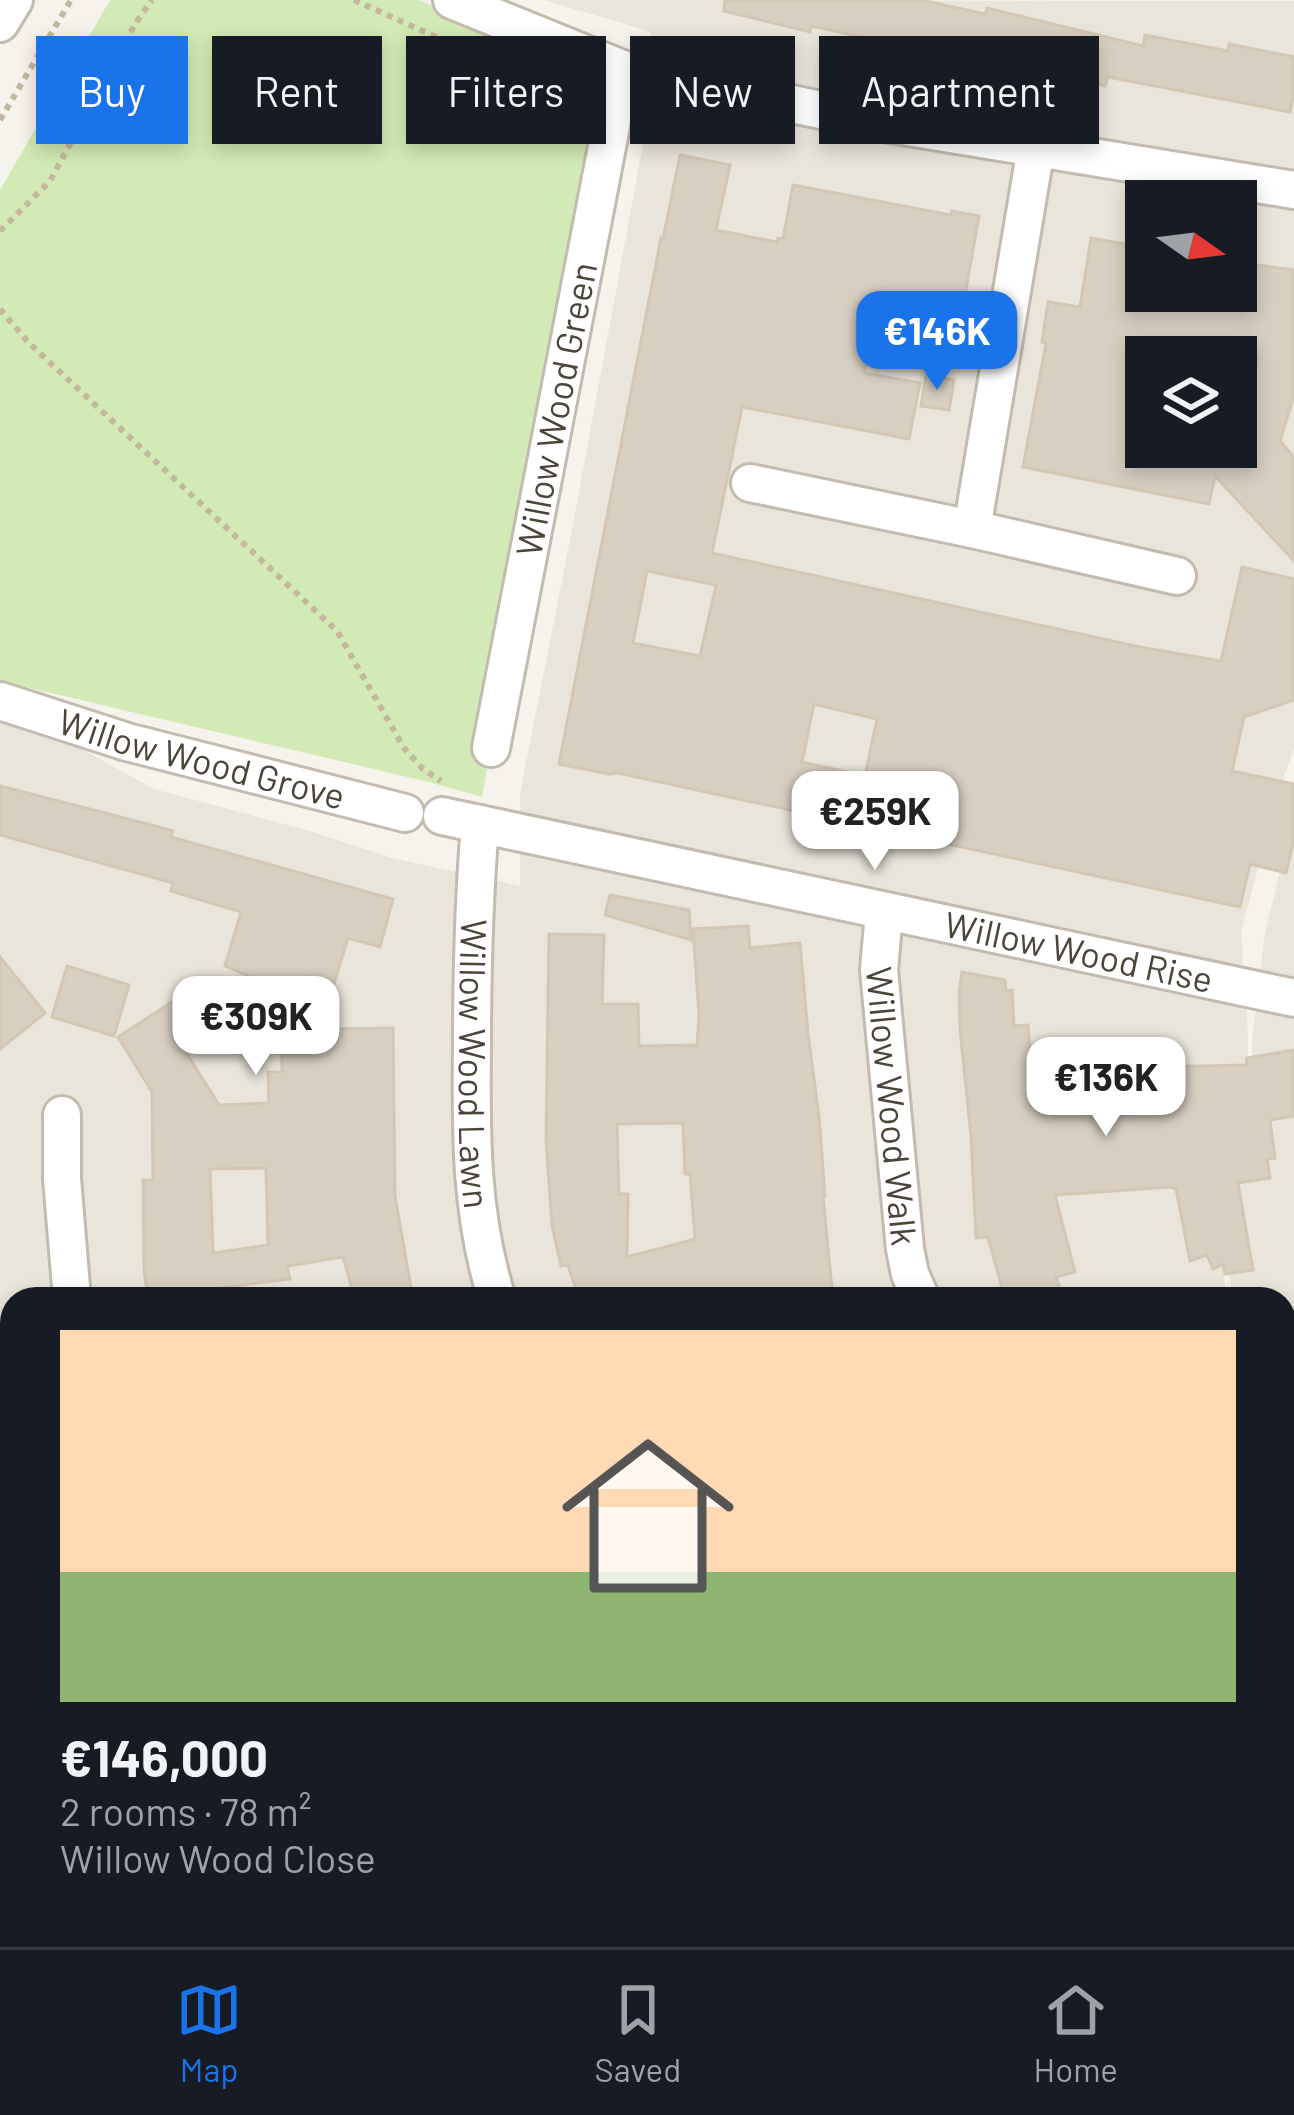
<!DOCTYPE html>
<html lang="en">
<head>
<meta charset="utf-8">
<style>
	:root { --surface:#171b24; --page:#242831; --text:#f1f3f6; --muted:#9ea1a6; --line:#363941; --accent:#1a73e8 }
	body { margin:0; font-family:Barlow,sans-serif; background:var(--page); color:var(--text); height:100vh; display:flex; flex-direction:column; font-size:45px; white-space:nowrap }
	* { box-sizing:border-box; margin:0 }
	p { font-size:39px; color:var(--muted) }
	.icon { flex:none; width:66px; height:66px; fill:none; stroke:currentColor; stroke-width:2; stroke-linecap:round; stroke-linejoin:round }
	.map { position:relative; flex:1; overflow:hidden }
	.drawer { position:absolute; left:0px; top:1287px; width:1296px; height:660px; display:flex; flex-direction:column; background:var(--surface); border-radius:36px 36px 0 0; box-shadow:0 6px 18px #0003 }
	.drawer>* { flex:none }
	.guide { position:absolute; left:36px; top:36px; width:1224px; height:108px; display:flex; gap:24px }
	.needle { width:78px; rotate:104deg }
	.fabs { position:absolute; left:1125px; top:180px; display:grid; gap:24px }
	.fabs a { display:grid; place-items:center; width:132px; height:132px; border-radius:0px; background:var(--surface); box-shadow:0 6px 18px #0003; font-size:60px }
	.price { position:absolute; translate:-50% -102px; padding:0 27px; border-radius:24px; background:#fff; color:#222; font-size:39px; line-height:78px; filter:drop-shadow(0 3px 6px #0008) }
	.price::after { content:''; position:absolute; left:50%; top:72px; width:36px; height:27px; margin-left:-18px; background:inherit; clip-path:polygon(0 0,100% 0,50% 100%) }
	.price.current { background:var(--accent); color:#fff }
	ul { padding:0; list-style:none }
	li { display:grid; align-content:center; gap:24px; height:636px; padding:0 60px }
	li span { display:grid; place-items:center; height:372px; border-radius:0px; color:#555 }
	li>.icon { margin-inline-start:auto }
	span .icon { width:216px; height:216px; fill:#fffc; stroke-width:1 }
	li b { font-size:51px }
	.pill { padding:0 42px; border-radius:0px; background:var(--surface); box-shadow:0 6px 18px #0003; font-size:42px; line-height:108px }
	.pill.current { background:var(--accent); color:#fff }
	.tab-bar { display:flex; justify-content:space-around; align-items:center; height:168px; border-top:3px solid var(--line); background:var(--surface); font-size:33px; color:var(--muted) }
	.tab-bar a { display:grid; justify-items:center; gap:6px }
	.tab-bar .current { color:var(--accent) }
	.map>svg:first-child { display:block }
	.residential { fill:#eae5da; fill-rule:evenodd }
	.green { fill:#d2eab5 }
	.building { fill:#d8cfc1; stroke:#d3c7b4; stroke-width:3; fill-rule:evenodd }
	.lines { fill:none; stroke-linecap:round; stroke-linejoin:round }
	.minor-casing { stroke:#c2bbae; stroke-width:42 }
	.path { stroke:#c4b79f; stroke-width:6; stroke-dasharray:6 6; stroke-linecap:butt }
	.minor { stroke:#fff; stroke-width:36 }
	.labels { text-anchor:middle; stroke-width:9; stroke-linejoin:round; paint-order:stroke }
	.street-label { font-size:36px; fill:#4b4439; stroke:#fff }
</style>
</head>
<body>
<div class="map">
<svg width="1294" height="1947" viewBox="0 0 1294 1947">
	<rect width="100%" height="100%" fill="#f6f3ec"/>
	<g class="residential">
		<path d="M 544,0 L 1294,1 L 1294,749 L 1281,784 L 1241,931 L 1248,1033 L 1248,1174 L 1210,1180 L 1227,1299 L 12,1299 L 12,1935 L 723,1935 L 716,1947 L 0,1947 L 0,704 L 154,789 L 313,832 L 392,858 L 520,886 L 520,794 L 575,514 L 645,133 L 651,32 ZM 1146,201 L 1236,201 L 1236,291 L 1146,291 ZM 1146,357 L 1236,357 L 1236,447 L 1146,447 Z"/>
		<path d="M 1294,817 L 1294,1500 L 1284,1503 L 1284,1299 L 1233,1299 L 1216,1189 L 1252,1179 L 1252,1042 L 1265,932 Z"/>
		<path d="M 1294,1785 L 1294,1947 L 1034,1947 L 1042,1935 L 1284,1935 L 1284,1789 Z"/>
	</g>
	<g class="green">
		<path d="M 110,0 L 419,0 L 614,85 L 482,797 L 429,782 L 0,681 L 0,190 Z"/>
		<path d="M 1294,1597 L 1294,1709 L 1284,1713 L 1284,1601 Z"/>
		<path d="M 844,1935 L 1042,1935 L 1034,1947 L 837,1947 Z"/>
	</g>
	<g class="building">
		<path d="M 725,0 L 921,0 L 985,14 L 987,8 L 1143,46 L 1145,35 L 1228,51 L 1229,44 L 1294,57 L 1294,92 L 1290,112 L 1108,77 L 1105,86 L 959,50 L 957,57 L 811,26 L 810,32 L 724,11 Z"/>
		<path d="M 680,155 L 730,165 L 716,230 L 777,242 L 778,238 L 783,239 L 793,185 L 951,215 L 952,211 L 979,216 L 962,312 L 894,300 L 891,313 L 877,310 L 864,373 L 920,383 L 909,439 L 742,407 L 712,553 L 1140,647 L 1221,661 L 1242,567 L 1294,579 L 1294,700 L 1244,717 L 1232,771 L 1294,784 L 1294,840 L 1286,873 L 1250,864 L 1240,907 L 618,773 L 609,774 L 559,764 L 661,238 L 663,239 ZM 647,571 L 716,585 L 700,656 L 633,643 ZM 814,704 L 877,719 L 865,776 L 802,762 Z"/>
		<path d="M 1091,238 L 1146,248 L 1146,291 L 1236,291 L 1236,262 L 1294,270 L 1294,395 L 1280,441 L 1294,457 L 1294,561 L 1215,476 L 1209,504 L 1023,467 L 1046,343 L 1042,342 L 1048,302 L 1080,307 ZM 1146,357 L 1259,357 L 1236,427 L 1236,447 L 1146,447 Z"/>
		<path d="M 926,375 L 954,380 L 949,410 L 921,406 Z"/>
		<path d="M 0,786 L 144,823 L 173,831 L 171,837 L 393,899 L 380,947 L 348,938 L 320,1029 L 393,1028 L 395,1196 L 413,1299 L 355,1299 L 343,1257 L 287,1266 L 290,1279 L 219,1288 L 220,1299 L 148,1299 L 144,1270 L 143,1180 L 153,1180 L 152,1092 L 118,1037 L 178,998 L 189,1016 L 189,1027 L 176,1036 L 219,1105 L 269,1103 L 268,1072 L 282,1072 L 281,994 L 262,1003 L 249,976 L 225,966 L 241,912 L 171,891 L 173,883 L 0,835 ZM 266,1168 L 268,1245 L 213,1253 L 210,1169 Z"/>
		<path d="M 610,895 L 689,910 L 691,940 L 605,915 Z"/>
		<path d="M 748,926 L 750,948 L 800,943 L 808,1034 L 819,1116 L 825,1196 L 823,1196 L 833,1299 L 579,1299 L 568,1265 L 561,1266 L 552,1225 L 546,1140 L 549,934 L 604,935 L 602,1004 L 638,1004 L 639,1046 L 697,1045 L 699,1015 L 693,929 ZM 683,1123 L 685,1174 L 690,1174 L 695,1239 L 627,1257 L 628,1194 L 619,1194 L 617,1124 Z"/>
		<path d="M 0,957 L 45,1013 L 0,1049 Z"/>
		<path d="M 67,966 L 129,985 L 114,1036 L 52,1017 Z"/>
		<path d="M 962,972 L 1005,980 L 1006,991 L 1012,990 L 1014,1026 L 1028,1025 L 1030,1053 L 1157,1047 L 1157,1067 L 1246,1065 L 1247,1058 L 1294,1050 L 1294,1116 L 1270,1120 L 1275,1158 L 1267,1159 L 1270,1178 L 1238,1183 L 1253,1270 L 1225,1274 L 1223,1264 L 1213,1269 L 1207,1255 L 1190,1261 L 1176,1189 L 1170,1187 L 1055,1195 L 1075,1272 L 1056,1277 L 1064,1299 L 1005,1299 L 988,1237 L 976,1238 L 971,1137 L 960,1029 L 959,993 Z"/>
	</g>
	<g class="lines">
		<g class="minor-casing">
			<g id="minor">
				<path d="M 452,0 L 622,69 L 884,123 L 1294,190"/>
				<path d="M 0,23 L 14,0"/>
				<path d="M 750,483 L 972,529 L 1177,576"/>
				<path d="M 972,529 L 1036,148"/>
				<path id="s1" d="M 0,701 L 127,742 L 405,813"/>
				<path id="s2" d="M 491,748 L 622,69"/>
				<path id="s3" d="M 442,816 L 1294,998"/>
				<path id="s4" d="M 480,824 C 474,898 472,971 472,1044 C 471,1133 470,1213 497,1299"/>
				<path id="s5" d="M 884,912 L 879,970 L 905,1249 L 910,1274 L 921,1299"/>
				<path d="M 62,1115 L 62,1178 L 72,1299"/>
				<path d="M 1284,1570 L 1294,1566"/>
				<path d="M 0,1596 L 12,1591"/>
				<path d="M 1284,1744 L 1294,1741"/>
				<path d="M 317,1935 L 325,1947"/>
				<path d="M 1274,1935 L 1284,1947"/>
				<path d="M 800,1947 L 808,1935"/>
			</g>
		</g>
		<g class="path">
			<path d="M 354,0 L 505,68 L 548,84 L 562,100 L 577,106"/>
			<path d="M 0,120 L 71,0"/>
			<path d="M 0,231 L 50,181 L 135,24 L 152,0"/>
			<path d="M 0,309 L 28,342 L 337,631 L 404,748 L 423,769 L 441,781"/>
		</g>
		<use href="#minor" class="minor"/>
	</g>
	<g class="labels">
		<g class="street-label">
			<text dy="13" stroke="none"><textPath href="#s2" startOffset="345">Willow Wood Green</textPath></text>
			<text dy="13" stroke="none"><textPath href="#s1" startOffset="210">Willow Wood Grove</textPath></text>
			<text dy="13" stroke="none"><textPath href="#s3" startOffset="651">Willow Wood Rise</textPath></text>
			<text dy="13" stroke="none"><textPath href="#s4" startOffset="240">Willow Wood Lawn</textPath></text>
			<text dy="13" stroke="none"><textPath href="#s5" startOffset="195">Willow Wood Walk</textPath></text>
		</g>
	</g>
</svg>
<div class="fabs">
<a><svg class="needle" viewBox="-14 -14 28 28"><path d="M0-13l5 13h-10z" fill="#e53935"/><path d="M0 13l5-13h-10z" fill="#9ea1a6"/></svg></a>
<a><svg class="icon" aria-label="layers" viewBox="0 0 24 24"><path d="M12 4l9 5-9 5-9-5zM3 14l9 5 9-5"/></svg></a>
</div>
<b class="price current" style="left:937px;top:393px">€146K</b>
<b class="price" style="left:875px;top:873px">€259K</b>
<b class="price" style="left:256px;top:1078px">€309K</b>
<b class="price" style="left:1106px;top:1139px">€136K</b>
<div class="guide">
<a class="pill current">Buy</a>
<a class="pill">Rent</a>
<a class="pill">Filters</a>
<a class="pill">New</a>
<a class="pill">Apartment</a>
</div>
<section class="drawer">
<ul>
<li><span style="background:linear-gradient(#ffd9b3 65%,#8fb573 0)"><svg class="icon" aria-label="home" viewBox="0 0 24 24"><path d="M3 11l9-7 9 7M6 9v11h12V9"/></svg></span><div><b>€146,000</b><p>2 rooms · 78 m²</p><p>Willow Wood Close</p></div></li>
</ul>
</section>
</div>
<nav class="tab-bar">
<a class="current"><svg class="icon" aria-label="map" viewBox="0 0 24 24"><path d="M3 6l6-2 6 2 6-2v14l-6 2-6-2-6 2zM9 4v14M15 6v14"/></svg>Map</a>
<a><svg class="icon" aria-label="saved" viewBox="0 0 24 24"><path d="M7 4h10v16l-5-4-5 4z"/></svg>Saved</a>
<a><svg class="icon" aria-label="home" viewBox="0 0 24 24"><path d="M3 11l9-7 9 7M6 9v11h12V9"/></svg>Home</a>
</nav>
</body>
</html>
